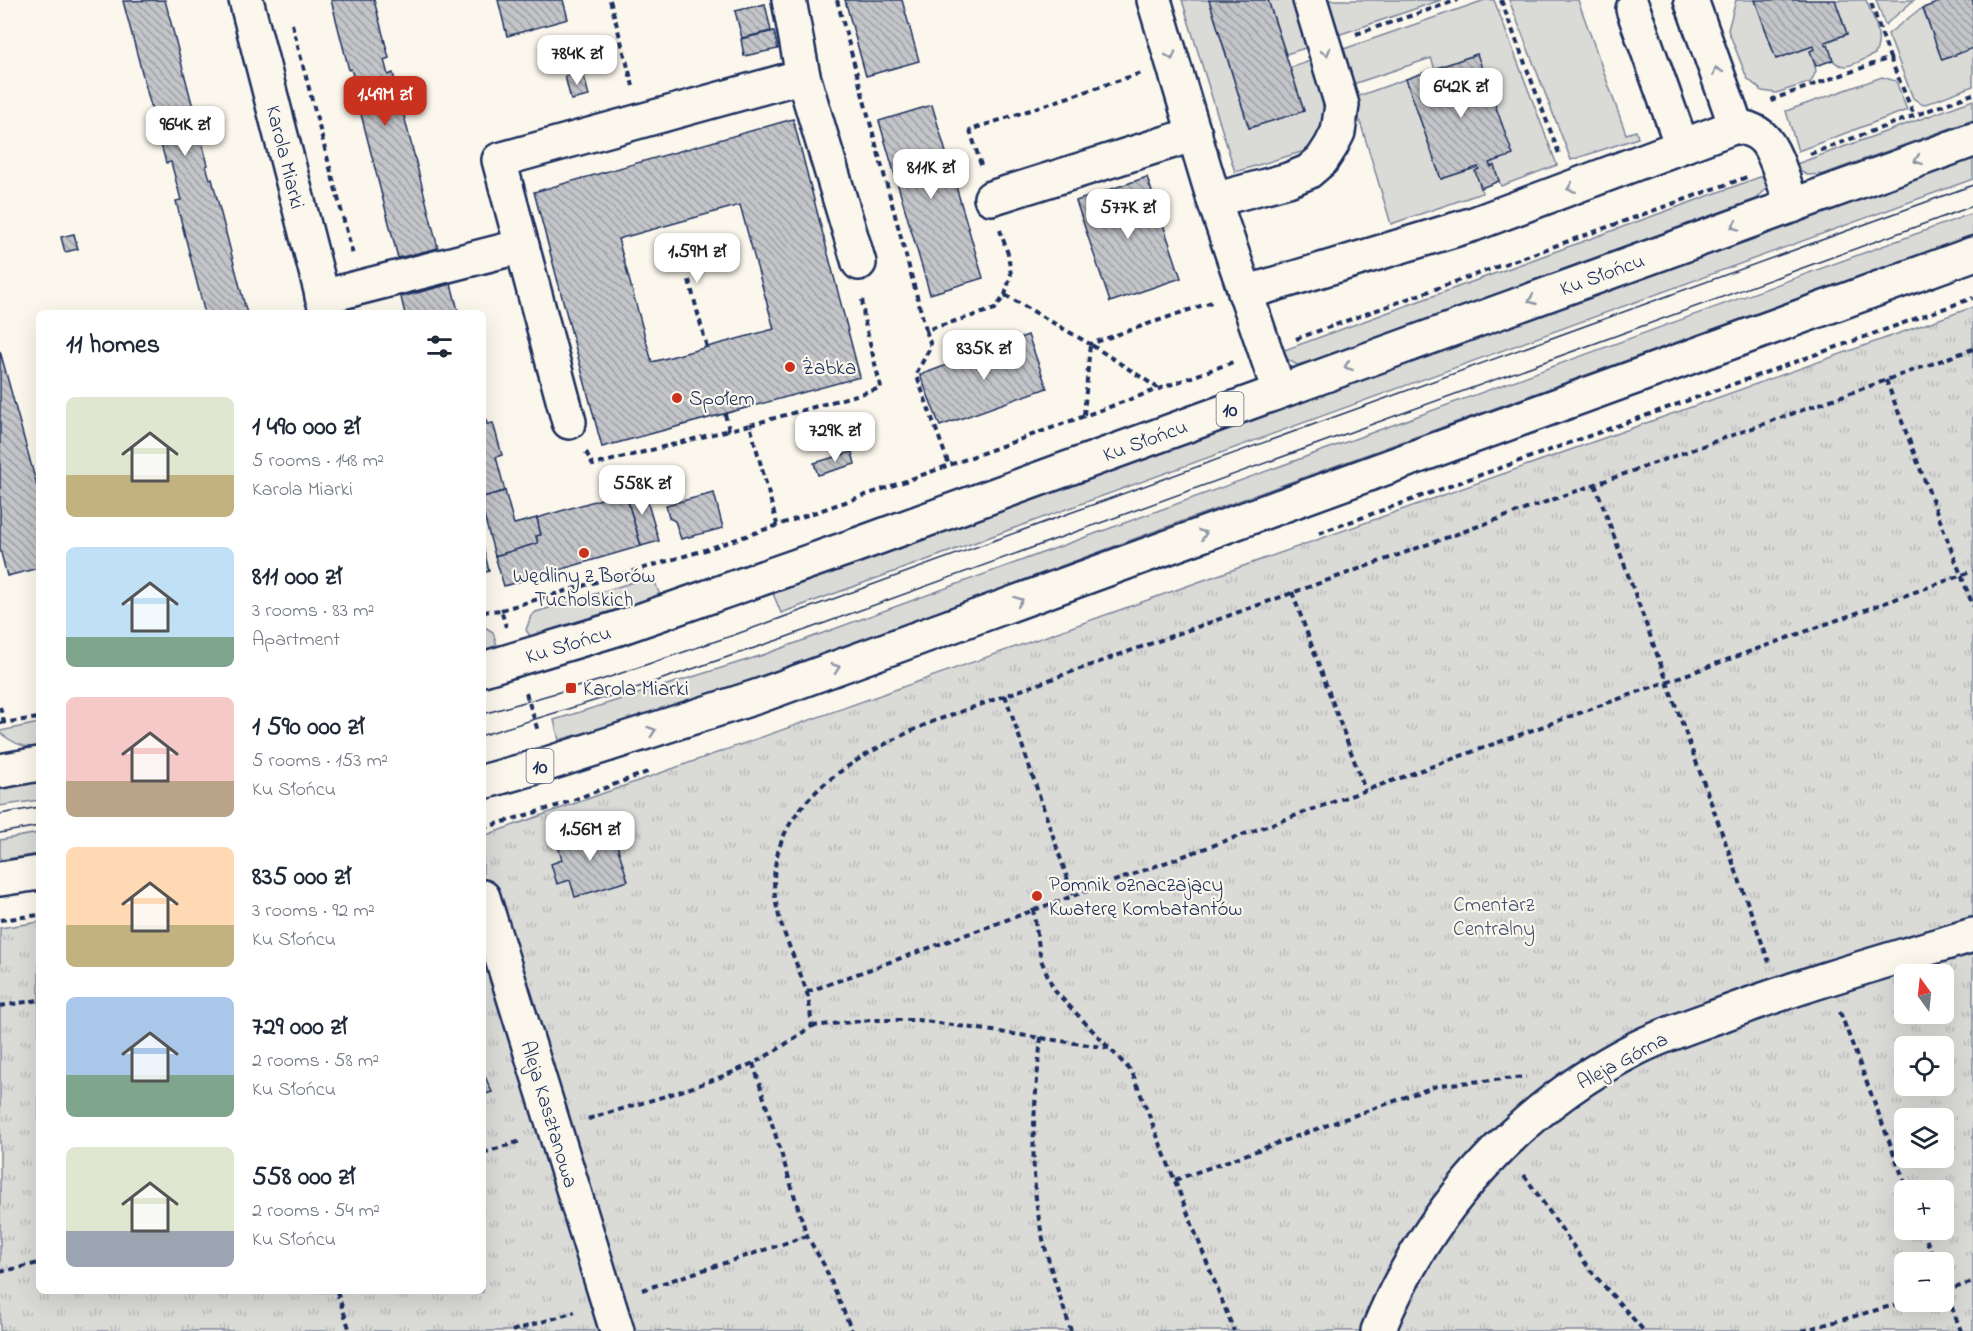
<!DOCTYPE html>
<html lang="en">
<head>
<meta charset="utf-8">
<style>
	:root { --surface:#fff; --page:#f6f6f7; --text:#1f2937; --muted:#747a83; --accent:#c8321e }
	body { margin:0; font-family:"Indie Flower",sans-serif; background:var(--page); color:var(--text); height:100vh; display:flex; flex-direction:column; font-size:22px; white-space:nowrap }
	* { box-sizing:border-box; margin:0 }
	p { font-size:20px; color:var(--muted) }
	.icon { flex:none; width:33px; height:33px; fill:none; stroke:currentColor; stroke-width:2; stroke-linecap:round; stroke-linejoin:round }
	.map { position:relative; flex:1; overflow:hidden }
	.sheet { position:absolute; left:36px; top:310px; width:450px; height:984px; display:flex; flex-direction:column; background:var(--surface); border-radius:9px; box-shadow:0 6px 24px #0002 }
	.sheet>* { flex:none }
	.needle { width:39px; rotate:345deg }
	.controls { position:absolute; left:1894px; top:964px; display:grid; gap:12px }
	.controls a { display:grid; place-items:center; width:60px; height:60px; border-radius:9px; background:var(--surface); box-shadow:0 6px 24px #0002; font-size:30px }
	.price { position:absolute; translate:-50% -51px; padding:0 14px; border-radius:12px; background:#fff; color:#222; font-size:20px; line-height:39px; filter:drop-shadow(0 2px 3px #0008) }
	.price::after { content:''; position:absolute; left:50%; top:36px; width:18px; height:14px; margin-left:-9px; background:inherit; clip-path:polygon(0 0,100% 0,50% 100%) }
	.price.selected { background:var(--accent); color:#fff }
	ul { padding:0; list-style:none }
	li { display:flex; align-items:center; gap:18px; height:150px; padding:0 30px }
	li span { display:grid; place-items:center; flex:none; width:168px; height:120px; border-radius:9px; color:#555 }
	li>.icon { margin-inline-start:auto }
	span .icon { width:72px; height:72px; fill:#fffc; stroke-width:1 }
	li b { font-size:26px }
	h2 { display:flex; justify-content:space-between; align-items:center; height:72px; padding:0 30px; font-size:26px }
	.map>svg:first-child { display:block }
	.grass { fill:#dadad7; stroke:#7a849a; stroke-width:1.5 }
	.park { fill:url(#park-tufts); stroke:#7a849a; stroke-width:1.5; fill-rule:evenodd }
	.building { fill:url(#building-back-hatch); stroke:#1b2f5e; stroke-width:1.5; fill-rule:evenodd }
	.lines { fill:none; stroke-linecap:round; stroke-linejoin:round }
	.minor-casing { stroke:#1b2f5e; stroke-width:38 }
	.major-casing { stroke:#1b2f5e; stroke-width:38 }
	.path { stroke:#1b2f5e; stroke-width:4; stroke-dasharray:6 4.5; stroke-linecap:butt }
	.minor { stroke:#fbf7ec; stroke-width:33 }
	.major { stroke:#fbf7ec; stroke-width:33 }
	.tram { stroke:#1b2f5e; stroke-width:1.5 }
	.oneway { stroke:#8b93a5 }
	.poi-dot { fill:#c8321e; stroke:#fbf7ec; stroke-width:2 }
	.labels { text-anchor:middle; stroke-width:4.5; stroke-linejoin:round; paint-order:stroke }
	.shield { fill:#fbf7ec; stroke:#5e6b89; stroke-width:1.5 }
	.shield-label { font-size:20px; font-weight:bold; fill:#1b2f5e }
	.street-label { font-size:21px; fill:#1b2f5e; stroke:#fbf7ec }
	.poi-label { font-size:21px; fill:#1b2f5e; stroke:#fbf7ec; text-anchor:start }
	.park-label { font-size:21px; fill:#415176; stroke:#fbf7ec }
</style>
</head>
<body>
<div class="map">
<svg width="1973" height="1331" viewBox="0 0 1973 1331">
	<defs>
		<pattern id="park-tufts" width="24" height="20" patternUnits="userSpaceOnUse" patternTransform="scale(1.5)"><rect width="24" height="20" fill="#dadad7"/><path d="M3 7l-1-3M5 7V3M7 7l1-3M15 17l-1-3M17 17v-4M19 17l1-3" fill="none" stroke="#babbbb"/></pattern>
		<pattern id="building-back-hatch" width="6" height="6" patternUnits="userSpaceOnUse" patternTransform="scale(1.5)"><rect width="6" height="6" fill="#c3c5c9"/><path d="M-1 5l2 2M0 0l6 6M5-1l2 2" fill="none" stroke="#9ea0a6"/></pattern>
	</defs>
	<rect width="100%" height="100%" fill="#fbf7ec"/>
	<filter id="ink" filterUnits="userSpaceOnUse"><feTurbulence type="fractalNoise" baseFrequency=".0167" numOctaves="2"/><feDisplacementMap in="SourceGraphic" scale="12" xChannelSelector="R" yChannelSelector="G"/><feConvolveMatrix kernelMatrix="1 2 1 2 8 2 1 2 1" color-interpolation-filters="sRGB"/></filter>
	<g filter="url(#ink)">
		<g class="grass">
			<path d="M 1182,0 L 1209,0 L 1249,128 L 1304,111 L 1290,68 L 1319,58 L 1329,121 L 1311,149 L 1235,172 Z"/>
			<path d="M 1268,0 L 1301,0 L 1315,45 L 1286,54 Z"/>
			<path d="M 1324,0 L 1441,0 L 1335,36 Z"/>
			<path d="M 1485,0 L 1494,0 L 1557,165 L 1501,186 L 1494,166 L 1491,167 L 1489,163 L 1477,54 L 1435,69 L 1431,58 L 1350,85 L 1338,51 Z"/>
			<path d="M 1509,0 L 1578,0 L 1626,134 L 1636,131 L 1638,138 L 1571,160 Z"/>
			<path d="M 1736,0 L 1755,0 L 1776,59 L 1813,46 L 1814,49 L 1811,51 L 1816,71 L 1811,82 L 1776,93 L 1762,91 L 1747,78 L 1728,30 Z"/>
			<path d="M 1835,0 L 1866,0 C 1873,18 1884,36 1875,54 C 1864,59 1843,74 1833,60 C 1831,56 1830,49 1828,45 L 1826,46 L 1825,43 L 1847,34 Z"/>
			<path d="M 1876,0 L 1914,0 L 1885,25 Z"/>
			<path d="M 1923,8 L 1942,60 L 1973,48 L 1973,86 L 1923,105 L 1913,98 L 1888,34 L 1916,12 Z"/>
			<path d="M 1882,77 L 1896,81 L 1907,110 L 1798,151 L 1786,111 Z"/>
			<path d="M 1406,79 L 1441,179 L 1478,167 L 1482,193 L 1391,224 L 1353,98 Z"/>
			<path d="M 1973,100 L 1973,120 L 1824,174 L 1807,175 L 1791,166 Z"/>
			<path d="M 1973,155 L 1973,179 L 781,613 L 772,591 Z"/>
			<path d="M 1771,173 L 1767,188 L 1756,199 L 1311,361 L 1297,365 L 1287,359 L 1279,352 Z"/>
			<path d="M 1973,213 L 1973,235 L 1158,530 L 753,681 L 670,708 L 559,740 L 554,720 L 763,655 Z"/>
			<path d="M 653,576 L 660,596 L 530,636 L 526,630 L 531,616 L 536,612 Z"/>
			<path d="M 483,626 L 493,632 L 497,646 L 483,650 Z"/>
			<path d="M 39,723 L 39,747 C 24,749 12,742 0,733 L 0,731 Z"/>
			<path d="M 39,780 L 39,800 L 0,806 L 0,786 Z"/>
			<path d="M 39,833 L 39,854 L 0,860 L 0,840 Z"/>
		</g>
		<path class="park" d="M 1973,307 L 1973,1331 L 0,1331 L 0,928 L 39,922 L 39,1292 L 483,1292 L 483,836 ZM 1905,975 L 1944,975 L 1944,1014 L 1905,1014 ZM 1905,1047 L 1944,1047 L 1944,1086 L 1905,1086 ZM 1905,1119 L 1944,1119 L 1944,1158 L 1905,1158 ZM 1905,1191 L 1944,1191 L 1944,1230 L 1905,1230 ZM 1905,1263 L 1944,1263 L 1944,1302 L 1905,1302 Z"/>
		<g class="building">
			<path d="M 165,0 L 208,165 L 206,166 L 210,179 L 212,179 L 247,314 L 205,314 L 176,201 L 181,200 L 171,162 L 166,163 L 123,1 Z"/>
			<path d="M 331,0 L 374,0 L 389,58 L 384,60 L 388,75 L 393,73 L 438,248 L 398,258 L 353,83 L 355,82 L 351,69 L 349,70 Z"/>
			<path d="M 498,0 L 563,0 L 568,19 L 507,36 Z"/>
			<path d="M 845,0 L 902,0 L 919,61 L 866,76 Z"/>
			<path d="M 1209,0 L 1268,0 L 1304,111 L 1249,128 Z"/>
			<path d="M 1755,0 L 1835,0 L 1847,34 L 1825,42 L 1826,46 L 1828,45 L 1833,60 L 1816,66 L 1810,51 L 1814,49 L 1813,46 L 1776,59 Z"/>
			<path d="M 1945,0 L 1973,0 L 1973,48 L 1942,60 L 1923,8 Z"/>
			<path d="M 765,4 L 771,31 L 742,38 L 735,11 Z"/>
			<path d="M 774,31 L 778,49 L 744,56 L 741,39 Z"/>
			<path d="M 1477,54 L 1513,155 L 1489,163 L 1491,167 L 1494,165 L 1499,181 L 1481,188 L 1475,171 L 1479,169 L 1478,167 L 1441,179 L 1406,79 Z"/>
			<path d="M 583,72 L 589,96 L 571,100 L 565,76 Z"/>
			<path d="M 932,105 L 983,278 L 930,294 L 879,121 Z"/>
			<path d="M 793,119 L 860,377 L 602,447 L 534,192 ZM 740,205 L 774,329 L 652,362 L 618,239 Z"/>
			<path d="M 1147,177 L 1181,278 L 1110,302 L 1076,201 Z"/>
			<path d="M 74,234 L 78,249 L 65,252 L 61,237 Z"/>
			<path d="M 451,284 L 459,314 L 405,314 L 401,297 Z"/>
			<path d="M 1028,335 L 1047,388 L 940,426 L 920,375 Z"/>
			<path d="M 0,351 L 39,493 L 39,568 L 7,576 L 0,549 Z"/>
			<path d="M 483,407 L 487,424 L 493,423 L 502,455 L 496,457 L 505,491 L 483,497 Z"/>
			<path d="M 852,452 L 855,464 L 818,475 L 814,463 Z"/>
			<path d="M 643,487 L 659,541 L 641,546 L 625,492 Z"/>
			<path d="M 505,491 L 514,524 L 537,518 L 541,535 L 536,536 L 538,543 L 495,556 L 483,512 L 483,497 Z"/>
			<path d="M 625,492 L 641,546 L 504,586 L 495,556 L 538,543 L 536,536 L 541,535 L 537,518 Z"/>
			<path d="M 714,493 L 723,528 L 681,539 L 675,521 L 669,518 L 666,505 Z"/>
			<path d="M 483,546 L 489,571 L 483,573 Z"/>
			<path d="M 611,826 L 628,881 L 575,897 L 570,880 L 557,884 L 551,864 L 562,860 L 557,842 Z"/>
			<path d="M 483,1072 L 492,1092 L 483,1095 Z"/>
		</g>
		<g class="lines">
			<g class="minor-casing">
				<g id="minor">
					<path d="M 246,0 L 327,314"/>
					<path d="M 789,0 L 803,76"/>
					<path d="M 1154,0 L 1214,200 L 1279,391"/>
					<path d="M 1691,0 L 1736,126"/>
					<path d="M 1633,9 L 1682,146"/>
					<path d="M 1736,126 C 1746,128 1755,130 1762,137 C 1776,149 1785,187 1792,206"/>
					<path d="M 991,198 L 1195,134"/>
					<path d="M 1214,200 L 1288,180 L 1308,172 L 1322,160 L 1331,146 L 1338,132 L 1342,105 L 1310,0"/>
					<path d="M 1245,293 L 1474,224 L 1736,126"/>
					<path d="M 322,297 L 522,246"/>
					<path d="M 569,422 L 499,160 L 803,76 L 859,263"/>
					<path d="M 483,897 L 617,1331"/>
					<path d="M 1378,1331 C 1427,1210 1520,1107 1637,1048 C 1663,1035 1693,1025 1721,1015 C 1804,984 1889,960 1973,935"/>
				</g>
			</g>
			<g class="major-casing">
				<g id="major">
					<path d="M 483,669 L 616,629 L 854,546 L 1973,140"/>
					<path d="M 0,771 L 39,764"/>
					<path d="M 483,782 L 547,764 L 759,696 L 1973,254"/>
					<path d="M 0,879 L 39,873"/>
				</g>
			</g>
			<g class="path">
				<path d="M 610,0 L 633,86"/>
				<path d="M 837,0 L 926,330 L 995,309 L 1005,295 L 1011,275 L 1008,254 L 1000,230"/>
				<path d="M 1501,0 L 1560,156"/>
				<path d="M 292,24 L 353,255"/>
				<path d="M 1356,34 L 1458,0"/>
				<path d="M 1890,58 L 1914,115"/>
				<path d="M 1774,102 L 1773,99 L 1890,58 L 1870,0"/>
				<path d="M 1810,154 L 1973,94"/>
				<path d="M 981,165 L 970,130 L 1141,73"/>
				<path d="M 689,280 L 707,348"/>
				<path d="M 1005,295 L 1090,344 L 1212,302"/>
				<path d="M 926,330 L 931,346 L 916,374 L 949,465"/>
				<path d="M 1296,339 L 1747,177"/>
				<path d="M 1886,380 L 1973,606"/>
				<path d="M 725,414 L 729,430 L 750,425 L 777,524"/>
				<path d="M 1084,415 L 1090,344 L 1158,388"/>
				<path d="M 750,425 L 881,388 L 864,319 L 862,297"/>
				<path d="M 586,452 L 593,465 L 729,430"/>
				<path d="M 1595,484 L 1769,962"/>
				<path d="M 1319,533 L 1973,298"/>
				<path d="M 1292,592 L 1365,790"/>
				<path d="M 501,610 L 705,550 L 889,487 L 1233,362"/>
				<path d="M 483,612 L 501,610 L 506,627"/>
				<path d="M 526,693 L 538,731"/>
				<path d="M 1005,695 L 1073,895"/>
				<path d="M 0,707 L 4,722"/>
				<path d="M 0,723 L 39,718"/>
				<path d="M 483,828 L 560,805 L 650,771"/>
				<path d="M 1033,909 L 1041,960 L 1054,990 L 1132,1072 L 1234,1331"/>
				<path d="M 0,920 L 39,915"/>
				<path d="M 807,992 L 1973,571"/>
				<path d="M 0,1006 L 39,1000"/>
				<path d="M 1840,1012 L 1908,1191"/>
				<path d="M 812,1026 L 871,1020 L 918,1020 L 1109,1048"/>
				<path d="M 1041,1037 C 1035,1100 1028,1162 1040,1225 C 1047,1261 1060,1296 1071,1331"/>
				<path d="M 753,1063 L 807,1236 L 824,1265 L 852,1331"/>
				<path d="M 588,1119 C 643,1102 701,1088 753,1063 C 774,1053 793,1039 812,1026 C 810,1014 810,1001 806,990 C 797,962 783,936 777,908 C 756,809 853,757 929,723 L 1973,349"/>
				<path d="M 483,1153 L 521,1141"/>
				<path d="M 1524,1175 L 1590,1270 L 1644,1331"/>
				<path d="M 1175,1180 L 1439,1085 L 1526,1077"/>
				<path d="M 1923,1230 L 1935,1263"/>
				<path d="M 0,1272 L 39,1263"/>
				<path d="M 1944,1287 L 1961,1331"/>
				<path d="M 642,1290 L 807,1236"/>
				<path d="M 1945,1291 L 1973,1282"/>
				<path d="M 337,1292 L 350,1331"/>
				<path d="M 512,1331 L 575,1312"/>
				<path d="M 1802,1331 L 1905,1302"/>
			</g>
			<use href="#minor" class="minor"/>
			<use href="#major" class="major"/>
			<g class="tram">
				<path d="M 483,714 L 601,680 L 734,635 L 1973,185"/>
				<path d="M 483,735 L 636,688 L 778,640 L 1973,206"/>
				<path d="M 0,814 L 39,807"/>
				<path d="M 0,833 L 39,826"/>
			</g>
		</g>
		<defs><path id="oneway-chevron" d="M-2-3.5L2.5 0L-2 3.5" fill="none" stroke-width="1.6" stroke-linecap="round" stroke-linejoin="round" transform="scale(1.5)"/></defs>
		<g class="oneway">
			<use href="#oneway-chevron" transform="translate(1326 52) rotate(73)"/>
			<use href="#oneway-chevron" transform="translate(1171 56) rotate(73)"/>
			<use href="#oneway-chevron" transform="translate(1717 71) rotate(-110)"/>
			<use href="#oneway-chevron" transform="translate(1918 160) rotate(160)"/>
			<use href="#oneway-chevron" transform="translate(1571 188) rotate(159)"/>
			<use href="#oneway-chevron" transform="translate(1735 226) rotate(160)"/>
			<use href="#oneway-chevron" transform="translate(1532 300) rotate(160)"/>
			<use href="#oneway-chevron" transform="translate(1348 366) rotate(160)"/>
			<use href="#oneway-chevron" transform="translate(1203 534) rotate(-20)"/>
			<use href="#oneway-chevron" transform="translate(1019 601) rotate(-20)"/>
			<use href="#oneway-chevron" transform="translate(836 668) rotate(-20)"/>
			<use href="#oneway-chevron" transform="translate(652 731) rotate(-18)"/>
		</g>
	</g>
	<g class="poi-dot">
		<circle cx="790" cy="367" r="6"/>
		<circle cx="677" cy="398" r="6"/>
		<circle cx="584" cy="553" r="6"/>
		<rect x="565" y="682" width="12" height="12" rx="3"/>
		<circle cx="1037" cy="896" r="6"/>
	</g>
	<g class="labels">
		<g class="shield">
			<rect x="1216.5" y="392" width="27" height="34" rx="4.5"/>
			<rect x="526.5" y="749" width="27" height="34" rx="4.5"/>
		</g>
		<g class="shield-label">
			<text x="1230" y="416">10</text>
			<text x="540" y="773">10</text>
		</g>
		<g class="street-label">
			<text transform="translate(286 157) rotate(76)" y="7">Karola Miarki</text>
			<text transform="translate(1602 274) rotate(-20)" y="7">Ku Słońcu</text>
			<text transform="translate(1145 440) rotate(-20)" y="7">Ku Słońcu</text>
			<text transform="translate(568 644) rotate(-17)" y="7">Ku Słońcu</text>
			<text transform="translate(1622 1060) rotate(-28)" y="7">Aleja Górna</text>
			<text transform="translate(550 1114) rotate(73)" y="7">Aleja Kasztanowa</text>
		</g>
		<g class="poi-label">
			<text x="802" y="374">Żabka</text>
			<text x="689" y="405">Społem</text>
			<text x="584" y="582" text-anchor="middle">Wędliny z Borów<tspan x="584" dy="24">Tucholskich</tspan></text>
			<text x="583" y="695">Karola Miarki</text>
			<text x="1049" y="891">Pomnik oznaczający<tspan x="1049" dy="24">Kwaterę Kombatantów</tspan></text>
		</g>
		<g class="park-label">
			<text x="1494" y="911">Cmentarz<tspan x="1494" dy="24">Centralny</tspan></text>
		</g>
	</g>
</svg>
<div class="controls">
<a><svg class="needle" viewBox="-14 -14 28 28"><path d="M0-13l5 13h-10z" fill="#e53935"/><path d="M0 13l5-13h-10z" fill="#747a83"/></svg></a>
<a><svg class="icon" aria-label="locate" viewBox="0 0 24 24"><circle cx="12" cy="12" r="6"/><path d="M12 2v4M12 18v4M2 12h4M18 12h4"/></svg></a>
<a><svg class="icon" aria-label="layers" viewBox="0 0 24 24"><path d="M12 4l9 5-9 5-9-5zM3 14l9 5 9-5"/></svg></a>
<a>+</a>
<a>−</a>
</div>
<b class="price" style="left:577px;top:86px">784K zł</b>
<b class="price" style="left:1461px;top:119px">642K zł</b>
<b class="price selected" style="left:385px;top:127px">1.49M zł</b>
<b class="price" style="left:185px;top:157px">964K zł</b>
<b class="price" style="left:931px;top:200px">811K zł</b>
<b class="price" style="left:1128px;top:240px">577K zł</b>
<b class="price" style="left:697px;top:284px">1.59M zł</b>
<b class="price" style="left:984px;top:381px">835K zł</b>
<b class="price" style="left:835px;top:463px">729K zł</b>
<b class="price" style="left:642px;top:516px">558K zł</b>
<b class="price" style="left:590px;top:862px">1.56M zł</b>
<section class="sheet">
<h2>11 homes<svg class="icon" aria-label="filters" viewBox="0 0 24 24"><path d="M4 7h16M4 17h16"/><circle cx="9" cy="7" r="2"/><circle cx="15" cy="17" r="2"/></svg></h2>
<ul>
<li><span style="background:linear-gradient(#dfe7d0 65%,#c2b280 0)"><svg class="icon" aria-label="home" viewBox="0 0 24 24"><path d="M3 11l9-7 9 7M6 9v11h12V9"/></svg></span><div><b>1 490 000 zł</b><p>5 rooms · 148 m²</p><p>Karola Miarki</p></div></li>
<li><span style="background:linear-gradient(#bfe0f5 75%,#7fa58c 0)"><svg class="icon" aria-label="home" viewBox="0 0 24 24"><path d="M3 11l9-7 9 7M6 9v11h12V9"/></svg></span><div><b>811 000 zł</b><p>3 rooms · 83 m²</p><p>Apartment</p></div></li>
<li><span style="background:linear-gradient(#f6c9c9 70%,#b9a48a 0)"><svg class="icon" aria-label="home" viewBox="0 0 24 24"><path d="M3 11l9-7 9 7M6 9v11h12V9"/></svg></span><div><b>1 590 000 zł</b><p>5 rooms · 153 m²</p><p>Ku Słońcu</p></div></li>
<li><span style="background:linear-gradient(#ffd9b3 65%,#c2b280 0)"><svg class="icon" aria-label="home" viewBox="0 0 24 24"><path d="M3 11l9-7 9 7M6 9v11h12V9"/></svg></span><div><b>835 000 zł</b><p>3 rooms · 92 m²</p><p>Ku Słońcu</p></div></li>
<li><span style="background:linear-gradient(#a9c7e8 65%,#7fa58c 0)"><svg class="icon" aria-label="home" viewBox="0 0 24 24"><path d="M3 11l9-7 9 7M6 9v11h12V9"/></svg></span><div><b>729 000 zł</b><p>2 rooms · 58 m²</p><p>Ku Słońcu</p></div></li>
<li><span style="background:linear-gradient(#dfe7d0 70%,#9aa5b1 0)"><svg class="icon" aria-label="home" viewBox="0 0 24 24"><path d="M3 11l9-7 9 7M6 9v11h12V9"/></svg></span><div><b>558 000 zł</b><p>2 rooms · 54 m²</p><p>Ku Słońcu</p></div></li>
</ul>
</section>
</div>
</body>
</html>
